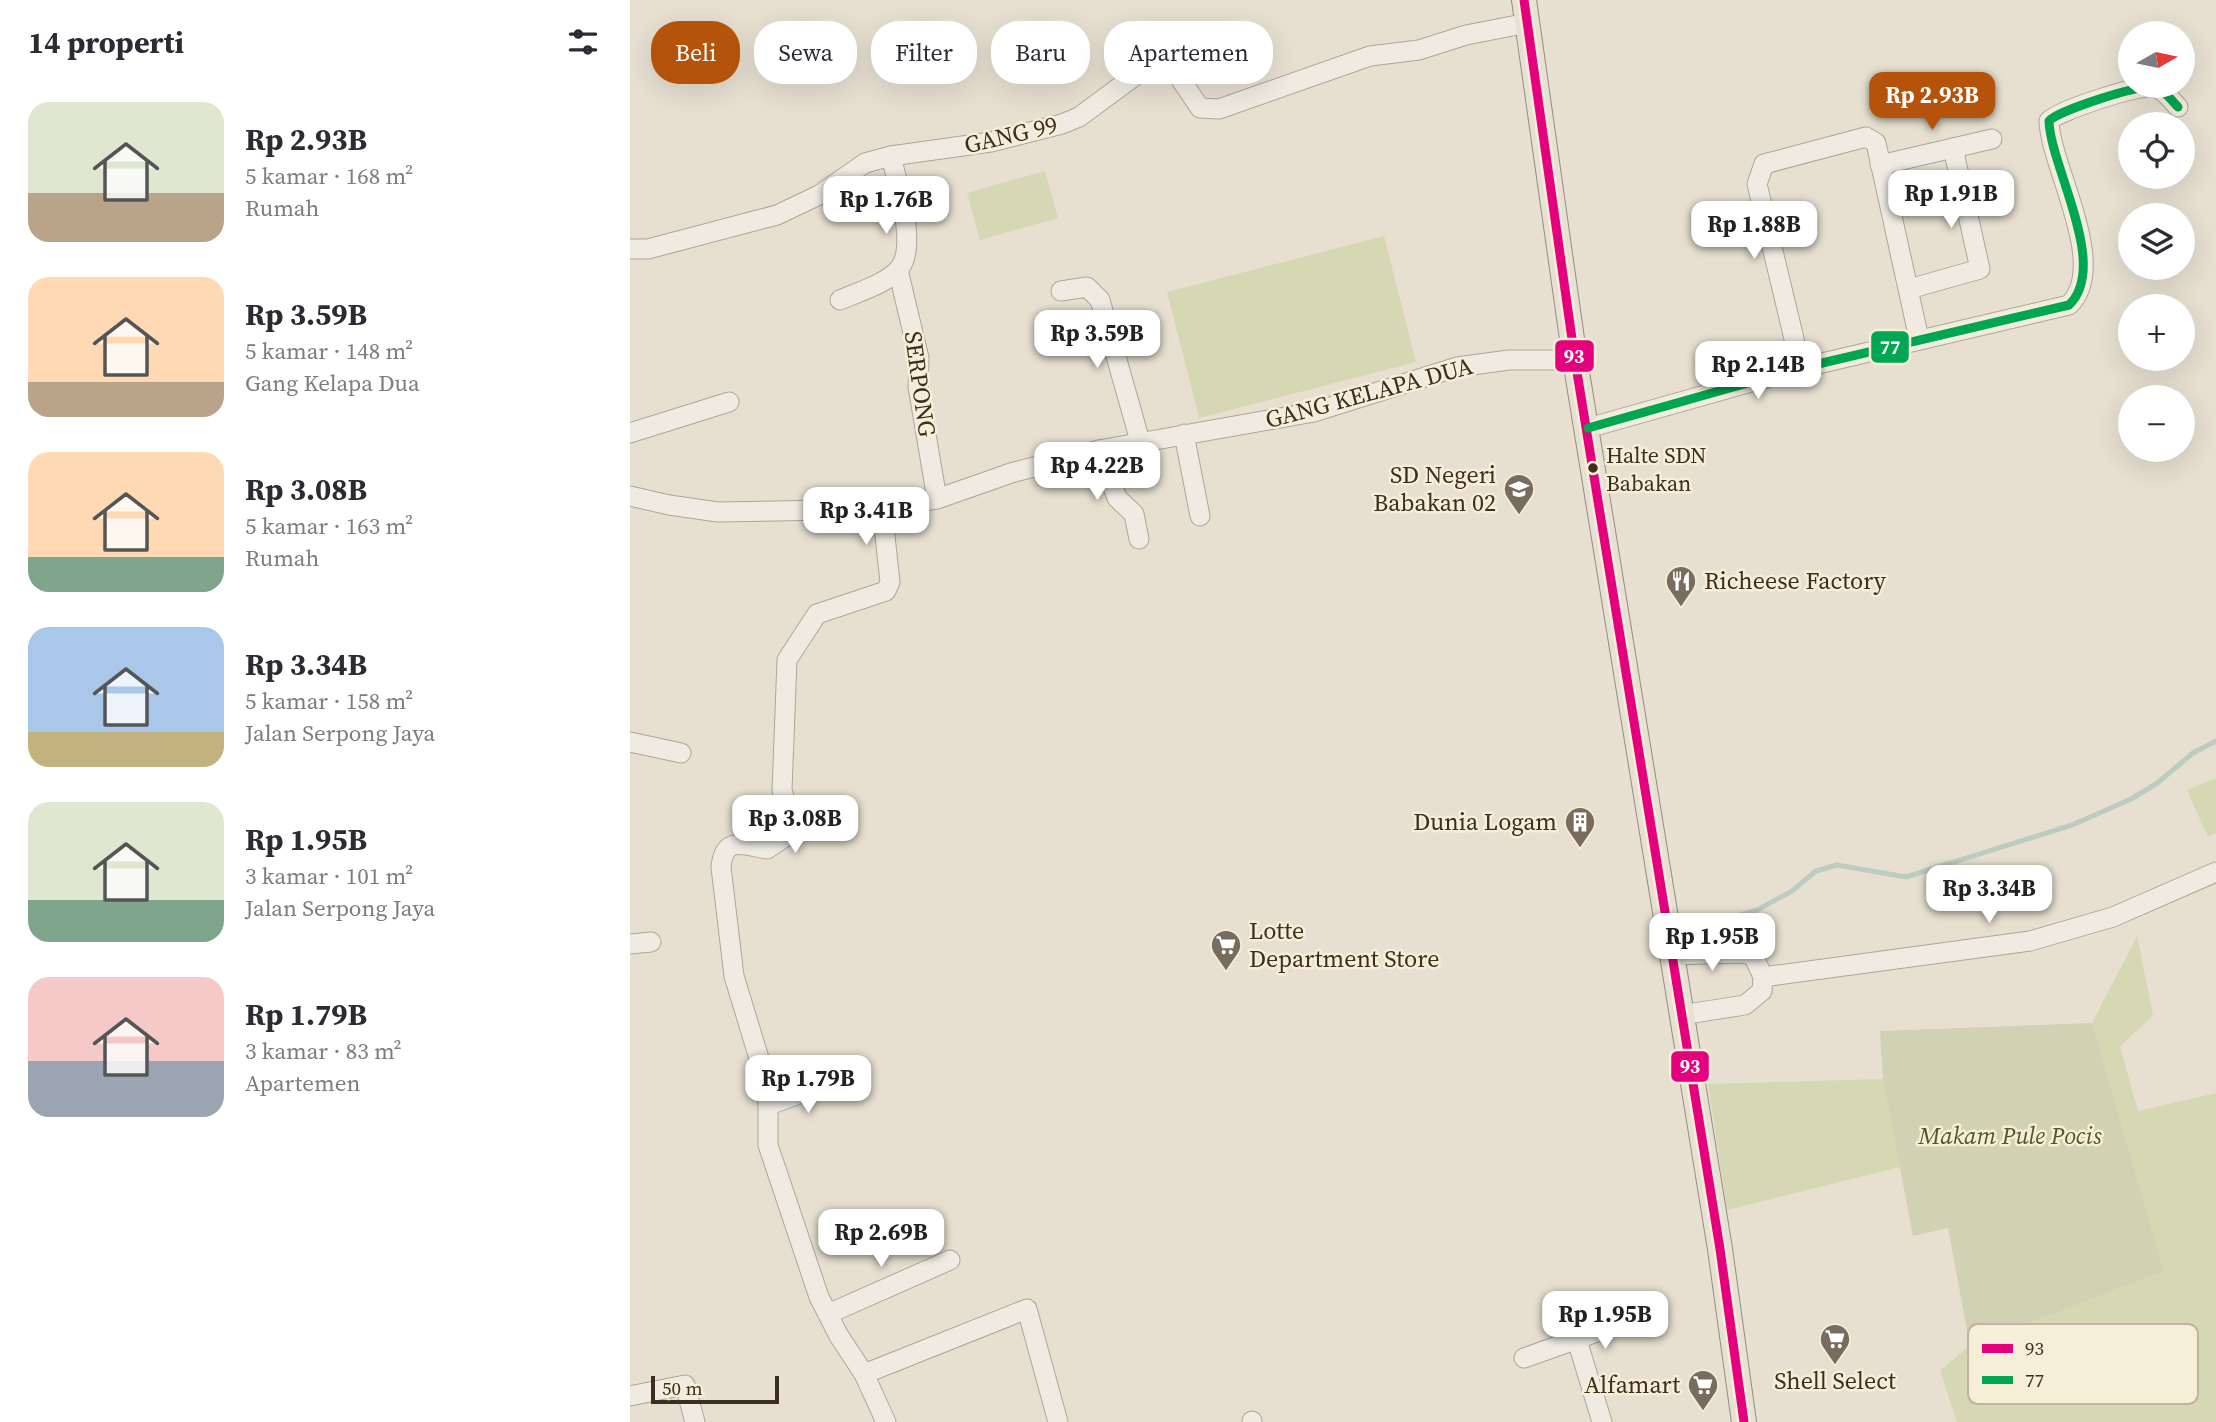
<!DOCTYPE html>
<html lang="id">
<head>
<meta charset="utf-8">
<style>
	:root { --surface:#fff; --page:#f7f7f7; --text:#2b2b33; --muted:#7c7c81; --accent:#b45309 }
	body { margin:0; font-family:"Source Serif 4",serif; background:var(--page); color:var(--text); height:100vh; display:flex; flex-direction:column; font-size:26px; white-space:nowrap }
	* { box-sizing:border-box; margin:0 }
	p { font-size:23px; color:var(--muted) }
	.icon { flex:none; width:38px; height:38px; fill:none; stroke:currentColor; stroke-width:2; stroke-linecap:round; stroke-linejoin:round }
	.map { position:relative; flex:1; overflow:hidden }
	.drawer { display:flex; flex-direction:column; background:var(--surface); width:630px }
	.drawer>* { flex:none }
	.banner { position:absolute; left:21px; top:21px; width:665px; height:63px; display:flex; gap:14px }
	.needle { width:46px; rotate:81deg }
	.buttons { position:absolute; left:1488px; top:21px; display:grid; gap:14px }
	.buttons a { display:grid; place-items:center; width:77px; height:77px; border-radius:50%; background:var(--surface); box-shadow:0 7px 28px #0002; font-size:35px }
	.scale { position:absolute; left:21px; bottom:18px; width:128px; box-sizing:border-box; padding-left:7px; border:4px solid #3d2e20; border-top:0; font-size:19px; line-height:24px; white-space:nowrap; color:#3d2e20; -webkit-text-stroke:5px #f7eed8; paint-order:stroke }
	.price { position:absolute; translate:-50% -60px; padding:0 16px; border-radius:14px; background:#fff; color:#222; font-size:23px; line-height:46px; filter:drop-shadow(0 2px 4px #0008) }
	.price::after { content:''; position:absolute; left:50%; top:42px; width:21px; height:16px; margin-left:-10px; background:inherit; clip-path:polygon(0 0,100% 0,50% 100%) }
	.price.on { background:var(--accent); color:#fff }
	ul { padding:0; list-style:none }
	li { display:flex; align-items:center; gap:21px; height:175px; padding:0 28px }
	li span { display:grid; place-items:center; flex:none; width:196px; height:140px; border-radius:21px; color:#555 }
	li>.icon { margin-inline-start:auto }
	span .icon { width:84px; height:84px; fill:#fffc; stroke-width:1 }
	li b { font-size:30px }
	h2 { display:flex; justify-content:space-between; align-items:center; height:84px; padding:0 28px; font-size:30px }
	.tag { padding:0 24px; border-radius:28px; background:var(--surface); box-shadow:0 7px 28px #0002; font-size:24px; line-height:63px }
	.tag.on { background:var(--accent); color:#fff }
	main { display:flex; flex:1; min-height:0 }
	.map>svg:first-child { display:block }
	.green { fill:#d6d7b3 }
	.cemetery { fill:#d1d1b3 }
	.lines { fill:none; stroke-linecap:round; stroke-linejoin:round }
	.stream { stroke:#bcccc2; stroke-width:5 }
	.minor-casing { stroke:#ada599; stroke-width:21 }
	.major-casing { stroke:#928b80; stroke-width:26 }
	.minor { stroke:#efebe3; stroke-width:19 }
	.major { stroke:#e6e1d4; stroke-width:24 }
	.bus-1-casing { stroke:#f7eed8; stroke-width:14 }
	.bus-2-casing { stroke:#f7eed8; stroke-width:14 }
	.bus-1 { stroke:#e5007d; stroke-width:9 }
	.bus-2 { stroke:#00a651; stroke-width:9 }
	.bus-dot { fill:#3d2e20; stroke:#f7eed8; stroke-width:2.5 }
	.labels { text-anchor:middle; stroke-width:5; stroke-linejoin:round; paint-order:stroke }
	.bus-label { font-size:22px; fill:#3d2e20; stroke:#f7eed8; text-anchor:start }
	.street-label { font-size:24px; fill:#3d2e20; stroke:#f7eed8 }
	.poi-label { font-size:24px; fill:#3d2e20; stroke:#f7eed8; text-anchor:end }
	.park-label { font-size:24px; font-style:italic; fill:#4d5a26; stroke:#f7eed8 }
	.key { fill:#f7eed8; stroke:#bfb4a1; stroke-width:2 }
	.key-label { font-size:19px; fill:#3d2e20 }
	.line-badge { stroke:#f7eed8; stroke-width:2.5 }
	.badge-label { font-size:19px; text-anchor:middle; font-weight:bold; fill:#fff }
</style>
</head>
<body>
<main>
<section class="drawer">
<h2>14 properti<svg class="icon" aria-label="filters" viewBox="0 0 24 24"><path d="M4 7h16M4 17h16"/><circle cx="9" cy="7" r="2"/><circle cx="15" cy="17" r="2"/></svg></h2>
<ul>
<li><span style="background:linear-gradient(#dfe7d0 65%,#b9a48a 0)"><svg class="icon" aria-label="home" viewBox="0 0 24 24"><path d="M3 11l9-7 9 7M6 9v11h12V9"/></svg></span><div><b>Rp 2.93B</b><p>5 kamar · 168 m²</p><p>Rumah</p></div></li>
<li><span style="background:linear-gradient(#ffd9b3 75%,#b9a48a 0)"><svg class="icon" aria-label="home" viewBox="0 0 24 24"><path d="M3 11l9-7 9 7M6 9v11h12V9"/></svg></span><div><b>Rp 3.59B</b><p>5 kamar · 148 m²</p><p>Gang Kelapa Dua</p></div></li>
<li><span style="background:linear-gradient(#ffd9b3 75%,#7fa58c 0)"><svg class="icon" aria-label="home" viewBox="0 0 24 24"><path d="M3 11l9-7 9 7M6 9v11h12V9"/></svg></span><div><b>Rp 3.08B</b><p>5 kamar · 163 m²</p><p>Rumah</p></div></li>
<li><span style="background:linear-gradient(#a9c7e8 75%,#c2b280 0)"><svg class="icon" aria-label="home" viewBox="0 0 24 24"><path d="M3 11l9-7 9 7M6 9v11h12V9"/></svg></span><div><b>Rp 3.34B</b><p>5 kamar · 158 m²</p><p>Jalan Serpong Jaya</p></div></li>
<li><span style="background:linear-gradient(#dfe7d0 70%,#7fa58c 0)"><svg class="icon" aria-label="home" viewBox="0 0 24 24"><path d="M3 11l9-7 9 7M6 9v11h12V9"/></svg></span><div><b>Rp 1.95B</b><p>3 kamar · 101 m²</p><p>Jalan Serpong Jaya</p></div></li>
<li><span style="background:linear-gradient(#f6c9c9 60%,#9aa5b1 0)"><svg class="icon" aria-label="home" viewBox="0 0 24 24"><path d="M3 11l9-7 9 7M6 9v11h12V9"/></svg></span><div><b>Rp 1.79B</b><p>3 kamar · 83 m²</p><p>Apartemen</p></div></li>
</ul>
</section>
<div class="map">
<svg width="1586" height="1422" viewBox="0 0 1586 1422">
	<rect width="100%" height="100%" fill="#e7e0d1"/>
	<g class="green">
		<path d="M 415,171 L 428,218 L 350,240 L 337,193 Z"/>
		<path d="M 754,236 L 786,362 L 569,418 L 537,292 Z"/>
		<path d="M 1586,778 L 1586,833 L 1578,837 L 1557,790 Z"/>
		<path d="M 1507,936 L 1523,1015 L 1490,1047 L 1508,1111 L 1586,1093 L 1586,1422 L 1327,1422 L 1310,1370 L 1340,1346 L 1534,1271 L 1462,1023 Z"/>
		<path d="M 1253,1079 L 1270,1167 L 1097,1210 L 1078,1084 Z"/>
	</g>
	<path class="cemetery" d="M 1462,1023 L 1534,1271 L 1340,1346 L 1318,1228 L 1283,1236 L 1253,1079 L 1250,1031 Z"/>
	<g class="lines">
		<path class="stream" d="M 1100,918 L 1127,910 L 1162,891 L 1186,871 L 1207,865 L 1276,877 L 1442,825 L 1501,799 L 1526,784 L 1563,753 L 1586,741"/>
		<g class="minor-casing">
			<g id="minor">
				<path d="M 1250,165 L 1362,139"/>
				<path d="M 0,249 L 18,249 L 147,215 L 189,195 L 235,163 L 261,156 L 361,142 L 432,124 L 449,117 L 506,75 L 535,64 L 543,68 L 570,108 L 589,109 L 740,56 L 789,50 L 836,35 L 898,23"/>
				<path d="M 268,270 L 289,358 L 288,387 L 307,499"/>
				<path d="M 1279,289 L 1350,269 L 1323,148"/>
				<path d="M 431,291 L 457,287 L 470,300 L 510,441"/>
				<path d="M 210,300 C 228,292 256,284 269,269 C 288,247 267,183 261,156"/>
				<path d="M 1171,368 L 1127,184 L 1134,164 L 1236,137 L 1246,143 L 1289,339"/>
				<path d="M 958,428 L 1171,368 L 1439,305 C 1480,266 1420,166 1419,121 C 1427,111 1510,84 1523,87 C 1534,89 1541,100 1548,107"/>
				<path d="M 0,433 L 99,402"/>
				<path d="M 554,434 L 570,516"/>
				<path d="M 469,450 L 487,498 L 504,514 L 509,539"/>
				<path d="M 0,496 L 39,505 L 88,512 L 252,509 L 307,499 L 381,473 L 469,450 L 684,412 L 827,367 L 879,360 L 945,360"/>
				<path d="M 252,509 L 260,582 L 256,591 L 187,614 L 157,660 L 152,790 L 163,827 L 158,835 L 137,849 C 116,846 94,834 91,867 L 104,976 L 138,1088 L 138,1145 L 189,1297 L 209,1336 L 234,1374 L 256,1422"/>
				<path d="M 0,742 L 51,753"/>
				<path d="M 0,944 L 21,942"/>
				<path d="M 1041,955 L 1114,953 L 1124,957 L 1133,977 L 1132,991 L 1115,1005 L 1051,1015"/>
				<path d="M 1133,977 L 1400,941 L 1483,917 L 1586,872"/>
				<path d="M 139,1105 L 202,1082"/>
				<path d="M 198,1314 L 320,1260"/>
				<path d="M 947,1340 L 972,1422"/>
				<path d="M 894,1358 L 989,1324"/>
				<path d="M 234,1374 L 397,1309 L 428,1422"/>
				<path d="M 0,1396 L 55,1385 L 65,1422"/>
				<path d="M 622,1421 L 622,1422"/>
			</g>
		</g>
		<g class="major-casing">
			<path id="major" d="M 894,0 L 945,360 L 1090,1249 L 1114,1422"/>
		</g>
		<use href="#minor" class="minor"/>
		<use href="#major" class="major"/>
		<g class="bus-1-casing">
			<path id="bus-1" d="M 894,0 L 945,360 L 1090,1249 L 1114,1422"/>
		</g>
		<g class="bus-2-casing">
			<path id="bus-2" d="M 958,428 L 1171,368 L 1439,305 C 1480,266 1420,166 1419,121 C 1427,111 1510,84 1523,87 C 1534,89 1541,100 1548,107"/>
		</g>
		<use href="#bus-1" class="bus-1"/>
		<use href="#bus-2" class="bus-2"/>
	</g>
	<defs>
		<g id="school-pin" transform="scale(1.575)"><path d="M0 17L-7.5 6A9.5 9.5 0 1 1 7.5 6Z" fill="#786c5e" stroke="#f7eed8"/><path d="M0-5L7-2L0 1L-7-2ZM-4 1L0 2.5L4 1V4Q0 6-4 4Z" fill="#fff"/></g>
		<g id="restaurant-pin" transform="scale(1.575)"><path d="M0 17L-7.5 6A9.5 9.5 0 1 1 7.5 6Z" fill="#786c5e" stroke="#f7eed8"/><path d="M-5-6h1v4h1v-4h1v4h1v-4h1v5L-1.5 .5V6h-2V.5L-5-1ZM5-6V6H3V1.5H1.5Q1.5-4 5-6Z" fill="#fff"/></g>
		<g id="building-pin" transform="scale(1.575)"><path d="M0 17L-7.5 6A9.5 9.5 0 1 1 7.5 6Z" fill="#786c5e" stroke="#f7eed8"/><path d="M-4-6H4V6H1V3H-1V6H-4ZM-2.5-4.3h1.7v1.8h-1.7ZM.8-4.3h1.7v1.8H.8ZM-2.5-1h1.7V.8h-1.7ZM.8-1h1.7V.8H.8Z" fill="#fff"/></g>
		<g id="supermarket-pin" transform="scale(1.575)"><path d="M0 17L-7.5 6A9.5 9.5 0 1 1 7.5 6Z" fill="#786c5e" stroke="#f7eed8"/><path d="M-6-5.5h2.5l.6 2H6L4.5 2H-2.5L-4.4-4H-6ZM-1.5 3.2a1.3 1.3 0 1 0 .1 0ZM3 3.2a1.3 1.3 0 1 0 .1 0Z" fill="#fff"/></g>
	</defs>
	<g fill-rule="evenodd">
		<use href="#school-pin" x="889" y="489"/>
		<use href="#restaurant-pin" x="1051" y="581"/>
		<use href="#building-pin" x="950" y="822"/>
		<use href="#supermarket-pin" x="596" y="945"/>
		<use href="#supermarket-pin" x="1205" y="1339"/>
		<use href="#supermarket-pin" x="1073" y="1385"/>
	</g>
	<circle class="bus-dot" cx="963" cy="468" r="6"/>
	<g class="labels">
		<g class="bus-label">
			<text x="976" y="463">Halte SDN<tspan x="976" dy="28">Babakan</tspan></text>
		</g>
		<g class="street-label">
			<text transform="translate(381 135) rotate(-13)" y="8">GANG 99</text>
			<text transform="translate(290 384) rotate(82)" y="8">SERPONG</text>
			<text transform="translate(739 393) rotate(-15)" y="8">GANG KELAPA DUA</text>
		</g>
		<g class="poi-label">
			<text x="866" y="483">SD Negeri<tspan x="866" dy="28">Babakan 02</tspan></text>
			<text x="1074" y="589" text-anchor="start">Richeese Factory</text>
			<text x="927" y="830">Dunia Logam</text>
			<text x="619" y="939" text-anchor="start">Lotte<tspan x="619" dy="28">Department Store</tspan></text>
			<text x="1205" y="1389" text-anchor="middle">Shell Select</text>
			<text x="1050" y="1393">Alfamart</text>
		</g>
		<g class="park-label">
			<text x="1380" y="1144">Makam Pule Pocis</text>
		</g>
	</g>
	<rect x="1338" y="1324" width="230" height="80" rx="10" class="key"/>
	<rect x="1352" y="1344" width="31" height="9" fill="#e5007d"/>
	<rect x="1352" y="1376" width="31" height="8" fill="#00a651"/>
	<g class="key-label">
		<text x="1395" y="1355">93</text>
		<text x="1395" y="1387">77</text>
	</g>
	<g class="line-badge">
		<rect x="1240" y="330" width="40" height="34" rx="7" fill="#00a651"/>
		<rect x="924" y="339" width="41" height="34" rx="7" fill="#e5007d"/>
		<rect x="1040" y="1050" width="40" height="33" rx="7" fill="#e5007d"/>
	</g>
	<g class="badge-label">
		<text x="1260" y="354">77</text>
		<text x="944" y="363">93</text>
		<text x="1060" y="1073">93</text>
	</g>
</svg>
<div class="buttons">
<a><svg class="needle" viewBox="-14 -14 28 28"><path d="M0-13l5 13h-10z" fill="#e53935"/><path d="M0 13l5-13h-10z" fill="#7c7c81"/></svg></a>
<a><svg class="icon" aria-label="locate" viewBox="0 0 24 24"><circle cx="12" cy="12" r="6"/><path d="M12 2v4M12 18v4M2 12h4M18 12h4"/></svg></a>
<a><svg class="icon" aria-label="layers" viewBox="0 0 24 24"><path d="M12 4l9 5-9 5-9-5zM3 14l9 5 9-5"/></svg></a>
<a>+</a>
<a>−</a>
</div>
<div class="scale">50 m</div>
<b class="price on" style="left:1302px;top:132px">Rp 2.93B</b>
<b class="price" style="left:1321px;top:230px">Rp 1.91B</b>
<b class="price" style="left:256px;top:236px">Rp 1.76B</b>
<b class="price" style="left:1124px;top:261px">Rp 1.88B</b>
<b class="price" style="left:467px;top:370px">Rp 3.59B</b>
<b class="price" style="left:1128px;top:401px">Rp 2.14B</b>
<b class="price" style="left:467px;top:502px">Rp 4.22B</b>
<b class="price" style="left:236px;top:547px">Rp 3.41B</b>
<b class="price" style="left:165px;top:855px">Rp 3.08B</b>
<b class="price" style="left:1359px;top:925px">Rp 3.34B</b>
<b class="price" style="left:1082px;top:973px">Rp 1.95B</b>
<b class="price" style="left:178px;top:1115px">Rp 1.79B</b>
<b class="price" style="left:251px;top:1269px">Rp 2.69B</b>
<b class="price" style="left:975px;top:1351px">Rp 1.95B</b>
<div class="banner">
<a class="tag on">Beli</a>
<a class="tag">Sewa</a>
<a class="tag">Filter</a>
<a class="tag">Baru</a>
<a class="tag">Apartemen</a>
</div>
</div>
</main>
</body>
</html>
